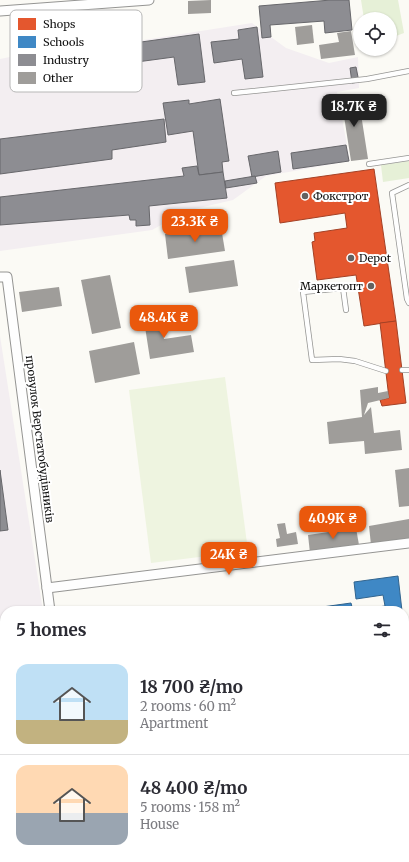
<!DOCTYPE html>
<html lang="en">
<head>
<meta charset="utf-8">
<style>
	:root { --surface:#fff; --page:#f7f7f7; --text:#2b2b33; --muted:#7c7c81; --line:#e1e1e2; --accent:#ea580c }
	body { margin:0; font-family:Merriweather,serif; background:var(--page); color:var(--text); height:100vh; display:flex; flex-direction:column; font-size:15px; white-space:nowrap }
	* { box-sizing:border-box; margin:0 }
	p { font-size:13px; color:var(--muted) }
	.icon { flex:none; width:22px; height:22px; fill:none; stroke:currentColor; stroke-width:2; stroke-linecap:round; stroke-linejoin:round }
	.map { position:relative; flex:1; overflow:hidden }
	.side { position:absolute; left:0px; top:606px; width:409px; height:256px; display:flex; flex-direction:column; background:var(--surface); border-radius:16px 16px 0 0; box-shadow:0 1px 3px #0004 }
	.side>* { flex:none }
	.controls { position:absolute; left:353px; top:12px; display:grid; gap:8px }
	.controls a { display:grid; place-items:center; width:44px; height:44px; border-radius:50%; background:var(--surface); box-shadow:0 1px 3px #0004; font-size:20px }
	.price { position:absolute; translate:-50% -34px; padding:0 9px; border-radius:8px; background:var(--accent); color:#fff; font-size:13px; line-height:26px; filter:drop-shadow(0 1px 2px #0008) }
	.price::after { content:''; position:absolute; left:50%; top:24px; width:12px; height:9px; margin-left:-6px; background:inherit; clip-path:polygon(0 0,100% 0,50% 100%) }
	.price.selected { background:#222; color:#fff }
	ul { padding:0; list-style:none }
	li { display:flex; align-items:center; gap:12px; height:100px; padding:0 16px }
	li+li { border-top:1px solid var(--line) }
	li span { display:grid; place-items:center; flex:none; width:112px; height:80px; border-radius:12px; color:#555 }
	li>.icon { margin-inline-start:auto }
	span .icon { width:48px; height:48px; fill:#fffc; stroke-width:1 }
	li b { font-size:17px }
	h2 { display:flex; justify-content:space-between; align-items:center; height:48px; padding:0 16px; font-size:17px }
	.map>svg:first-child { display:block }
	.industrial { fill:#f3eef1 }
	.green { fill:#e6f0d7 }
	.pitch { fill:#eef4e0 }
	.shops { fill:#e4572e; stroke:#a44125 }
	.schools { fill:#3f88c5; stroke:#31648e }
	.industry { fill:#8d8d92; stroke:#67676b }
	.building { fill:#9f9d9a }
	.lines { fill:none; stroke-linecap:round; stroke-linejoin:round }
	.lane-casing { stroke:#959593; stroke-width:6 }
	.street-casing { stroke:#959593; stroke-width:11 }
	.lane { stroke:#fefefe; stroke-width:4.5 }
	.street { stroke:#fefefe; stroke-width:9 }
	.poi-dot { fill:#626160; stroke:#fff; stroke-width:1.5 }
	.labels { text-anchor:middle; stroke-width:4; stroke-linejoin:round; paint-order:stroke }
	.poi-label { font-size:11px; fill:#0f0f0f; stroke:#fff; text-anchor:start }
	.street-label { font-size:11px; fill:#0f0f0f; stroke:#fff }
	.key { fill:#fff; stroke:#b7b7b7; stroke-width:1 }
	.key-label { font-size:11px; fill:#0f0f0f }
</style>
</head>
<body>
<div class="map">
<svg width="409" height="862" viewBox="0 0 409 862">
	<rect width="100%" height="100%" fill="#fbfaf5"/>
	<g class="industrial">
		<path d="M 252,23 L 286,48 L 329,63 L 358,57 L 359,88 L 337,92 L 350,161 L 266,176 L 233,200 L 186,211 L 152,230 L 0,251 L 0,59 L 44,50 L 137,41 Z"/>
		<path d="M 0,336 L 43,611 L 5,611 L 5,857 L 76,857 L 76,862 L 0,862 Z"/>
	</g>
	<g class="green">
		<path d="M 361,0 L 398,0 L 404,33 L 396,36 L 395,29 L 390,30 L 390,19 L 364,19 Z"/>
		<path d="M 409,161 L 409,178 L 383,182 L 381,165 Z"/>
	</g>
	<path class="pitch" d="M 225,377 L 248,551 L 151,563 L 129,390 Z"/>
	<g class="shops">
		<path d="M 374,169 L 396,321 L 364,326 L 356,275 L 317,280 L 312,242 L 315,241 L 314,233 L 347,228 L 345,213 L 280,223 L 275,183 Z"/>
		<path d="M 396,321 L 406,403 L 382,406 L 380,400 L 389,398 L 380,323 Z"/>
		<path d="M 409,846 L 409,862 L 358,862 L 357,857 L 404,857 L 404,847 Z"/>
	</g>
	<g class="schools">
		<path d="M 398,576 L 402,611 L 379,611 L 378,607 L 385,606 L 383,595 L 356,599 L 354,582 Z"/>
		<path d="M 351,603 L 353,611 L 308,611 L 308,609 Z"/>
		<path d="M 404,623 L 409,661 L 409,664 L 404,665 Z"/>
	</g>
	<g class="industry">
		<path d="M 331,0 L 349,0 L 352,30 L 325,33 L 324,21 L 270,25 L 271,37 L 262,38 L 259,6 Z"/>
		<path d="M 257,27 L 263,77 L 245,79 L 242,59 L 214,63 L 211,42 L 239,39 L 238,30 Z"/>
		<path d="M 199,34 L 205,82 L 178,85 L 174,57 L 107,66 L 105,47 Z"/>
		<path d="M 356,67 L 359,82 L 352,83 L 350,68 Z"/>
		<path d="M 220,99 L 229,161 L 222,162 L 223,172 L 199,175 L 193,131 L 168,135 L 163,103 L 189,100 L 189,104 Z"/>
		<path d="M 164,119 L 166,142 L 112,150 L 112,159 L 0,174 L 0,139 Z"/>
		<path d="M 346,145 L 349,161 L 293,169 L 291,153 Z"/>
		<path d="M 278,151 L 281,172 L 252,177 L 248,156 Z"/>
		<path d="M 197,166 L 199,175 L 223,172 L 227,198 L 149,206 L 150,225 L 136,226 L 136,220 L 130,220 L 129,215 L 0,225 L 0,197 L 184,176 L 182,168 Z"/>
		<path d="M 255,176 L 257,183 L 226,188 L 225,181 Z"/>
		<path d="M 0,470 L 8,530 L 0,531 Z"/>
		<path d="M 341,857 L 355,857 L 356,862 L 307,862 Z"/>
	</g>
	<g class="building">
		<path d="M 211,0 L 211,13 L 188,14 L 188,1 Z"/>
		<path d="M 312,25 L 314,43 L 297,45 L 295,27 Z"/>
		<path d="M 351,31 L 355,55 L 321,59 L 319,45 L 339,42 L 337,33 Z"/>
		<path d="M 358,95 L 368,159 L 351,161 L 341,97 Z"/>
		<path d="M 221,227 L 225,251 L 168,259 L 165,234 Z"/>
		<path d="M 234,260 L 238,286 L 189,293 L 185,267 Z"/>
		<path d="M 110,275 L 121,328 L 92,334 L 81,280 Z"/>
		<path d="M 59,287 L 62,306 L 22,312 L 19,292 Z"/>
		<path d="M 160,311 L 164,339 L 191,335 L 194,352 L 150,359 L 143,314 Z"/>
		<path d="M 134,342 L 140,374 L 95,383 L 89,351 Z"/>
		<path d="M 378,387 L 378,393 L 388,391 L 389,398 L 368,403 L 364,415 L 371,407 L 374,433 L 400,430 L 402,450 L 365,454 L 364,441 L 329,444 L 327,422 L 362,417 L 360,390 Z"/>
		<path d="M 409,468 L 409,506 L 399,507 L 395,470 Z"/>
		<path d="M 409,519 L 409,539 L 371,545 L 369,526 Z"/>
		<path d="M 285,523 L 287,534 L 296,532 L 298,544 L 277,547 L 276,539 L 280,538 L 277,524 Z"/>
		<path d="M 356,528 L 359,545 L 310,553 L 308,535 Z"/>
		<path d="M 404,718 L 409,718 L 409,731 L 405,732 Z"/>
		<path d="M 404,743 L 409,743 L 409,756 L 404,757 Z"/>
	</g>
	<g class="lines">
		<g class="lane-casing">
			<g id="lane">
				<path d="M 234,93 L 367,79 L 409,71"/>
				<path d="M 369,164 L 409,158"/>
				<path d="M 409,185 L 392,193 L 407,299 L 409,303"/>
				<path d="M 346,310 L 343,288 L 303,292 L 312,360 L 339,359 L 355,361 L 386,371"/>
				<path d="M 402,370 L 409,370"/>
			</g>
		</g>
		<g class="street-casing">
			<g id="street">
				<path d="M 0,11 L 149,0"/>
				<path d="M 0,277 L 7,277 L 50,611"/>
				<path d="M 47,588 L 409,543"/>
				<path d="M 404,835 L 409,834"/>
				<path d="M 85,857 L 86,862"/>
				<path d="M 169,862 L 211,857"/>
			</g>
		</g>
		<use href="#lane" class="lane"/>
		<use href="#street" class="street"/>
	</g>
	<g class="poi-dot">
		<circle cx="305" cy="196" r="4"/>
		<circle cx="351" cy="258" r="4"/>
		<circle cx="371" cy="286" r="4"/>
	</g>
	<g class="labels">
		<g class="poi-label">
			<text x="313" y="200">Фокстрот</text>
			<text x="359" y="262">Depot</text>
			<text x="363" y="290" text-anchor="end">Маркетопт</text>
		</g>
		<g class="street-label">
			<text transform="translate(40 439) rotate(83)" y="4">провулок Верстатобудівників</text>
		</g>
	</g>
	<rect x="10" y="10" width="132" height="82" rx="6" class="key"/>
	<rect x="18" y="18" width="18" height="12" fill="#e4572e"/>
	<rect x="18" y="36" width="18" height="12" fill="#3f88c5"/>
	<rect x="18" y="54" width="18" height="12" fill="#8d8d92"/>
	<rect x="18" y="72" width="18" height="12" fill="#9f9d9a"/>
	<g class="key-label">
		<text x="43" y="28">Shops</text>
		<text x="43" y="46">Schools</text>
		<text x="43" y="64">Industry</text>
		<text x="43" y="82">Other</text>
	</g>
</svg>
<div class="controls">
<a><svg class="icon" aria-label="locate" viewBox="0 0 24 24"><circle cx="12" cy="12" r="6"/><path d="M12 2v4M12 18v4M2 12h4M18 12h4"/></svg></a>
</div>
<b class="price selected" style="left:354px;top:128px">18.7K ₴</b>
<b class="price" style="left:195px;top:243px">23.3K ₴</b>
<b class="price" style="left:164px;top:339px">48.4K ₴</b>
<b class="price" style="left:333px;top:540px">40.9K ₴</b>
<b class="price" style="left:229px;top:576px">24K ₴</b>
<section class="side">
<h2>5 homes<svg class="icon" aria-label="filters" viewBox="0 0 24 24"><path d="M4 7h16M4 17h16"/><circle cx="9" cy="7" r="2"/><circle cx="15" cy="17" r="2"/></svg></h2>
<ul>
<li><span style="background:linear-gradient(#bfe0f5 70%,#c2b280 0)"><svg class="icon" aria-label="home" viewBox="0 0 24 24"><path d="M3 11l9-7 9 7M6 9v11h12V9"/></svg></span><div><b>18 700 ₴/mo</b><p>2 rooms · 60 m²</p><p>Apartment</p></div></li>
<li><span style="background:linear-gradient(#ffd9b3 60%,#9aa5b1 0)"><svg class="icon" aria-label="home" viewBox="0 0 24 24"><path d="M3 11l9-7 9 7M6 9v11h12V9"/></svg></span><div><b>48 400 ₴/mo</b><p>5 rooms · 158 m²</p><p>House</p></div></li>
</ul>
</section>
</div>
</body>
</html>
